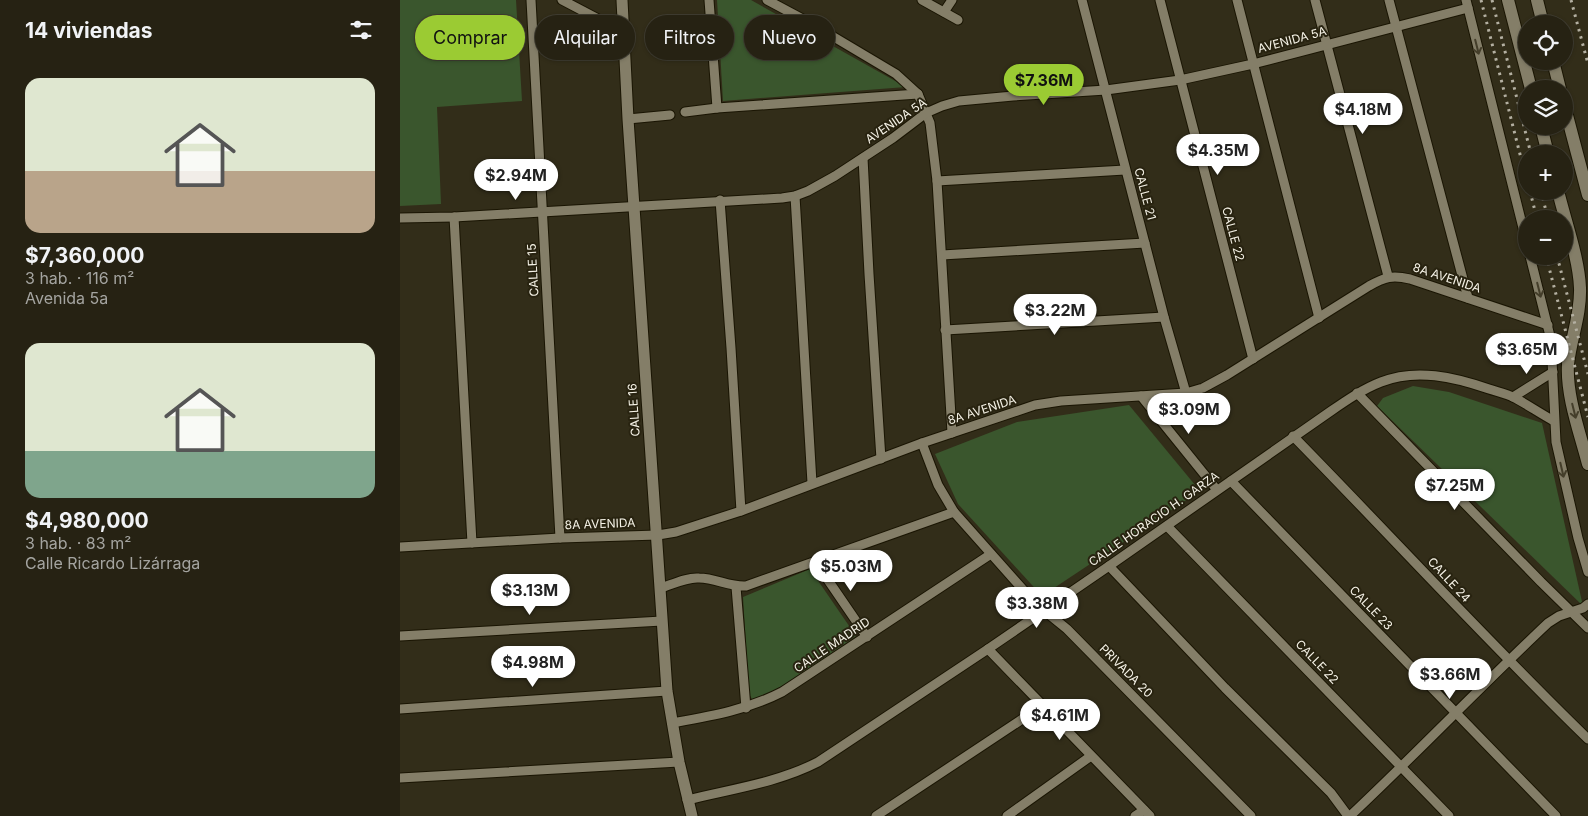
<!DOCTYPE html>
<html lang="es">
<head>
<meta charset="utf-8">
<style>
	:root { --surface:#262213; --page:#322f21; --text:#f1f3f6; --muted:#a4a4a0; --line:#423f33; --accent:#9bcb33 }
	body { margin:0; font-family:Inter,sans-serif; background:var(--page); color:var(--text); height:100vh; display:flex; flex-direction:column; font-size:19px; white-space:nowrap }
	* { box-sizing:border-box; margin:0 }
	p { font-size:16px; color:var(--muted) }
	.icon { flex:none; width:28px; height:28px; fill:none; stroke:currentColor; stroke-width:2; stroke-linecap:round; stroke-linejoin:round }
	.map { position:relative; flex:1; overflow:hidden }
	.drawer { display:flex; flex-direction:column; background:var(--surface); width:400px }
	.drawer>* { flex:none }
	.hud { position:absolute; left:15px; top:15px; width:475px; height:45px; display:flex; gap:10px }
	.controls { position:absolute; left:1118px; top:15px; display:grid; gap:10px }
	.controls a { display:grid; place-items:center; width:55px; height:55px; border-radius:50%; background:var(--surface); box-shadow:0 1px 4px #0004,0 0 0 1px var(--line); font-size:25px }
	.price { position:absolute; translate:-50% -42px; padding:0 11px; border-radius:18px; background:#fff; color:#222; font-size:16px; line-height:32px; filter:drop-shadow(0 1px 2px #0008) }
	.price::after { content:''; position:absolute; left:50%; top:30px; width:15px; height:11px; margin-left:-8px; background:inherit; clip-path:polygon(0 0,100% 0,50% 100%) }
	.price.on { background:var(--accent); color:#111 }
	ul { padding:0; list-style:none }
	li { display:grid; align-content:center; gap:10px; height:265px; padding:0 25px }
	li span { display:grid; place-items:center; height:155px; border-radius:15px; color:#555 }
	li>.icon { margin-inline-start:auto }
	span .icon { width:90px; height:90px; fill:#fffc; stroke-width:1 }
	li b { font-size:21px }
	h2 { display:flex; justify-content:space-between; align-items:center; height:60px; padding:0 25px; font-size:21px }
	.tag { padding:0 18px; border-radius:22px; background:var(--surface); box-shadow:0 1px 4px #0004,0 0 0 1px var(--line); font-size:18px; line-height:45px }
	.tag.on { background:var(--accent); color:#111 }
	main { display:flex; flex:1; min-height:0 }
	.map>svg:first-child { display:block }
	.green { fill:#3a562d }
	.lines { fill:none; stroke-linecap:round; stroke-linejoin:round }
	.minor-casing { stroke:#1a1503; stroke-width:11 }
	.tertiary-casing { stroke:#1a1503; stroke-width:13 }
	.secondary-casing { stroke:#1a1503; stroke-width:14 }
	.minor { stroke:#847e68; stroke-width:9 }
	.tertiary { stroke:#847e68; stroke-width:11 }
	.secondary { stroke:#847e68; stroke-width:12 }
	.rail { stroke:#b4b0a2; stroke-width:3; stroke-dasharray:2.5 5; stroke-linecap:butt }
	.oneway { stroke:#443e2a }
	.labels { text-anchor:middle; stroke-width:4; stroke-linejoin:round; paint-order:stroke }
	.street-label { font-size:12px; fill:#f5f2e6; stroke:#282310 }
</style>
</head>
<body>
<main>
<section class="drawer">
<h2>14 viviendas<svg class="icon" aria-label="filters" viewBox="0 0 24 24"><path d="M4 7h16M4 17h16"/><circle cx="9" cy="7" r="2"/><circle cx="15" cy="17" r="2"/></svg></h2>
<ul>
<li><span style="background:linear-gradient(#dfe7d0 60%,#b9a48a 0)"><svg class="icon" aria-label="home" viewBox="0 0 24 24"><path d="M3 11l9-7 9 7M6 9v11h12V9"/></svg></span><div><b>$7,360,000</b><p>3 hab. · 116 m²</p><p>Avenida 5a</p></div></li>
<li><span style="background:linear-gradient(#dfe7d0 70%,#7fa58c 0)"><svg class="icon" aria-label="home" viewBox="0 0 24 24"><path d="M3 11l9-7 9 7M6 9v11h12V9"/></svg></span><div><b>$4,980,000</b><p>3 hab. · 83 m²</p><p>Calle Ricardo Lizárraga</p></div></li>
</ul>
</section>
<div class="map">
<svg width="1188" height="816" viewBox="0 0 1188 816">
	<rect width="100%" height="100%" fill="#322d19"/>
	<g class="green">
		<path d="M 0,0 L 116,0 L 122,101 L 37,107 L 41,204 L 0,206 Z"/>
		<path d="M 317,0 L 351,0 L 506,87 L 323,101 Z"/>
		<path d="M 1013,386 L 1049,392 L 1142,423 L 1183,606 L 977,406 L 983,398 Z"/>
		<path d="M 729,405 L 800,491 L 642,596 L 558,504 L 535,454 L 617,422 Z"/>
		<path d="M 410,569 L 456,636 C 437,649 370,699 352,699 L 349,694 L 343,597 Z"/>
	</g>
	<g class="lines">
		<g class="minor-casing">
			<g id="minor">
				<path d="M 131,0 L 160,538"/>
				<path d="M 162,0 L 223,32"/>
				<path d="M 309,0 L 317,108"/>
				<path d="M 367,0 L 412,24 L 496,74 L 518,94 L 530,123 L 537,181 L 552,433"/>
				<path d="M 522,0 L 558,20"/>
				<path d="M 682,0 L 764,317 L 786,393"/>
				<path d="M 760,0 L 853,359"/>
				<path d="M 837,0 L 919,318"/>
				<path d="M 915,0 L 988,276"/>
				<path d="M 989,0 L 1068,298"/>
				<path d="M 1066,0 L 1126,240"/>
				<path d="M 544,12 L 552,0"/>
				<path d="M 285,112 L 317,108 L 518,94"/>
				<path d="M 228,119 L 270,115"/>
				<path d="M 463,158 L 469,274 L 481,459"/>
				<path d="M 537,181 L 725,170"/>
				<path d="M 395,196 L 412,483"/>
				<path d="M 320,200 L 331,348 L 341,511"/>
				<path d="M 54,217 L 72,543"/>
				<path d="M 0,218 L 54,217 L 382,198 L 395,196 L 408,191 L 435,176 L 493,138 L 526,113 L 542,106 L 559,101 L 613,96 L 706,90 L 780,80 L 853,64 L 1068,8"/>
				<path d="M 542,255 L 745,243"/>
				<path d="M 1130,256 L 1151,340 L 1156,442 L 1178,538 L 1188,572"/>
				<path d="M 545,330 L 764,317"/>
				<path d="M 957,393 L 1141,582 L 1188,628"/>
				<path d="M 741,396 L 817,490"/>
				<path d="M 1113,397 L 1153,372"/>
				<path d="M 893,436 C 992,537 1087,641 1188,739"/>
				<path d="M 522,443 L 538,485 L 554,512 L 635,603 L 667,629 L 851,816"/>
				<path d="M 831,481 L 1156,816"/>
				<path d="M 767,526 L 1049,816"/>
				<path d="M 0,547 L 160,538 L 258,535 L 276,532 L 341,511 L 522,443 L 635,405 L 661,401 L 786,393 L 803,388 L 827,375 L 969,286 C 985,277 992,275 1010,279 L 1148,325"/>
				<path d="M 415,561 L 467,637"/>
				<path d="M 709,566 L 825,688 L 931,793 L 948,816"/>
				<path d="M 336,587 L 346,708"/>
				<path d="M 261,588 C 273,584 287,577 299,578 C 316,578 329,587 346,586 L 554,512"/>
				<path d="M 0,636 L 262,621"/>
				<path d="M 588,649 L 750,816"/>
				<path d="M 0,709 L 267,691"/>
				<path d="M 272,723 C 311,716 347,710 382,692 L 591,554"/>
				<path d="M 0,778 L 279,762"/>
				<path d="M 287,800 C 331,789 377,783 418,762 L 588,649 L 709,566 L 931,411 C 947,400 963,389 981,382 C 1016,368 1054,377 1089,389 C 1098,392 1107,394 1115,398 C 1128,405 1141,414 1154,421"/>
				<path d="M 476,816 L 642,706"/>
				<path d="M 607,816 L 691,756"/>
				<path d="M 735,816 L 744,810"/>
				<path d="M 950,816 C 1017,753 1081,686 1148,623 L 1159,616 L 1183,608 L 1188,604"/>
			</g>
		</g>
		<g class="tertiary-casing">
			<path id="tertiary" d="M 222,0 L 228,119 L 267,691 L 279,762 L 292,816"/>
		</g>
		<g class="secondary-casing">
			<g id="secondary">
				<path d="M 1108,0 L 1131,89"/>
				<path d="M 1137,0 L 1143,24"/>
				<path d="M 1153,61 L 1160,89"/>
				<path d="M 1164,104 L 1188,195"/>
				<path d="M 1141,126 L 1148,154"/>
				<path d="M 1158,191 C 1165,220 1179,259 1180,288 C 1181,314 1171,338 1168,364 C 1166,396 1180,433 1188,464"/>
			</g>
		</g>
		<use href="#minor" class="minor"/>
		<use href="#tertiary" class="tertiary"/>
		<use href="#secondary" class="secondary"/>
		<g class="rail">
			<path d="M 1081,0 L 1126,178"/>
			<path d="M 1092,0 L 1131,154"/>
			<path d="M 1171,0 L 1188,64"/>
			<path d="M 1130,191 L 1137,219"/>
			<path d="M 1141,191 L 1148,219"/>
			<path d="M 1146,256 L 1188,417"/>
			<path d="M 1157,256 L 1188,374"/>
		</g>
	</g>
	<defs><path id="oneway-shaft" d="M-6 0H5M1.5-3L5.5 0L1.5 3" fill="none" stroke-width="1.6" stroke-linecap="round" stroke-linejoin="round" transform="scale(1.25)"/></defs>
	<g class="oneway">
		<use href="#oneway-shaft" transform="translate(1077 47) rotate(76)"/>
		<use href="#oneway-shaft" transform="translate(1139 290) rotate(76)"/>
		<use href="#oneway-shaft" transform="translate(1174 411) rotate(76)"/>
		<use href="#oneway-shaft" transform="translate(1162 470) rotate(77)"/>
	</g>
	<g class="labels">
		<g class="street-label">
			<text transform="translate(892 40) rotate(-15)" y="4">AVENIDA 5A</text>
			<text transform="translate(496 121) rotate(-34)" y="4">AVENIDA 5A</text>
			<text transform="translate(745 194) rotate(75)" y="4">CALLE 21</text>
			<text transform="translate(833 234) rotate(75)" y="4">CALLE 22</text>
			<text transform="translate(133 270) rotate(-93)" y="4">CALLE 15</text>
			<text transform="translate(1047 278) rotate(18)" y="4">8A AVENIDA</text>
			<text transform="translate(234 410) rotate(-94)" y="4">CALLE 16</text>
			<text transform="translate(582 410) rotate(-18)" y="4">8A AVENIDA</text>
			<text transform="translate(754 519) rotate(-35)" y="4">CALLE HORACIO H. GARZA</text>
			<text transform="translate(200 524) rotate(-2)" y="4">8A AVENIDA</text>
			<text transform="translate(1049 580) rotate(47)" y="4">CALLE 24</text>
			<text transform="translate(971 608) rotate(46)" y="4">CALLE 23</text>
			<text transform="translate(432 645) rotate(-34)" y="4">CALLE MADRID</text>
			<text transform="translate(917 662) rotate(46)" y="4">CALLE 22</text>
			<text transform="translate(726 671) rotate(45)" y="4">PRIVADA 20</text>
		</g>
	</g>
</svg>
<div class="controls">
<a><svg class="icon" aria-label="locate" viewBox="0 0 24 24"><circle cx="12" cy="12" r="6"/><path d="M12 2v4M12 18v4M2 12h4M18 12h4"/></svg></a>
<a><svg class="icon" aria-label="layers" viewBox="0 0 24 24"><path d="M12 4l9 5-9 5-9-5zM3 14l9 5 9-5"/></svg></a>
<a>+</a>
<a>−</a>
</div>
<b class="price on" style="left:644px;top:106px">$7.36M</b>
<b class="price" style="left:963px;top:135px">$4.18M</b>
<b class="price" style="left:818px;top:176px">$4.35M</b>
<b class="price" style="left:116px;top:201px">$2.94M</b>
<b class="price" style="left:655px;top:336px">$3.22M</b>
<b class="price" style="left:1127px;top:375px">$3.65M</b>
<b class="price" style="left:789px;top:435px">$3.09M</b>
<b class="price" style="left:1055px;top:511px">$7.25M</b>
<b class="price" style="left:451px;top:592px">$5.03M</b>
<b class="price" style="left:130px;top:616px">$3.13M</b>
<b class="price" style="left:637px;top:629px">$3.38M</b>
<b class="price" style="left:133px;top:688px">$4.98M</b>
<b class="price" style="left:1050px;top:700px">$3.66M</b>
<b class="price" style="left:660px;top:741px">$4.61M</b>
<div class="hud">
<a class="tag on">Comprar</a>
<a class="tag">Alquilar</a>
<a class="tag">Filtros</a>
<a class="tag">Nuevo</a>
</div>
</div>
</main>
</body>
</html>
